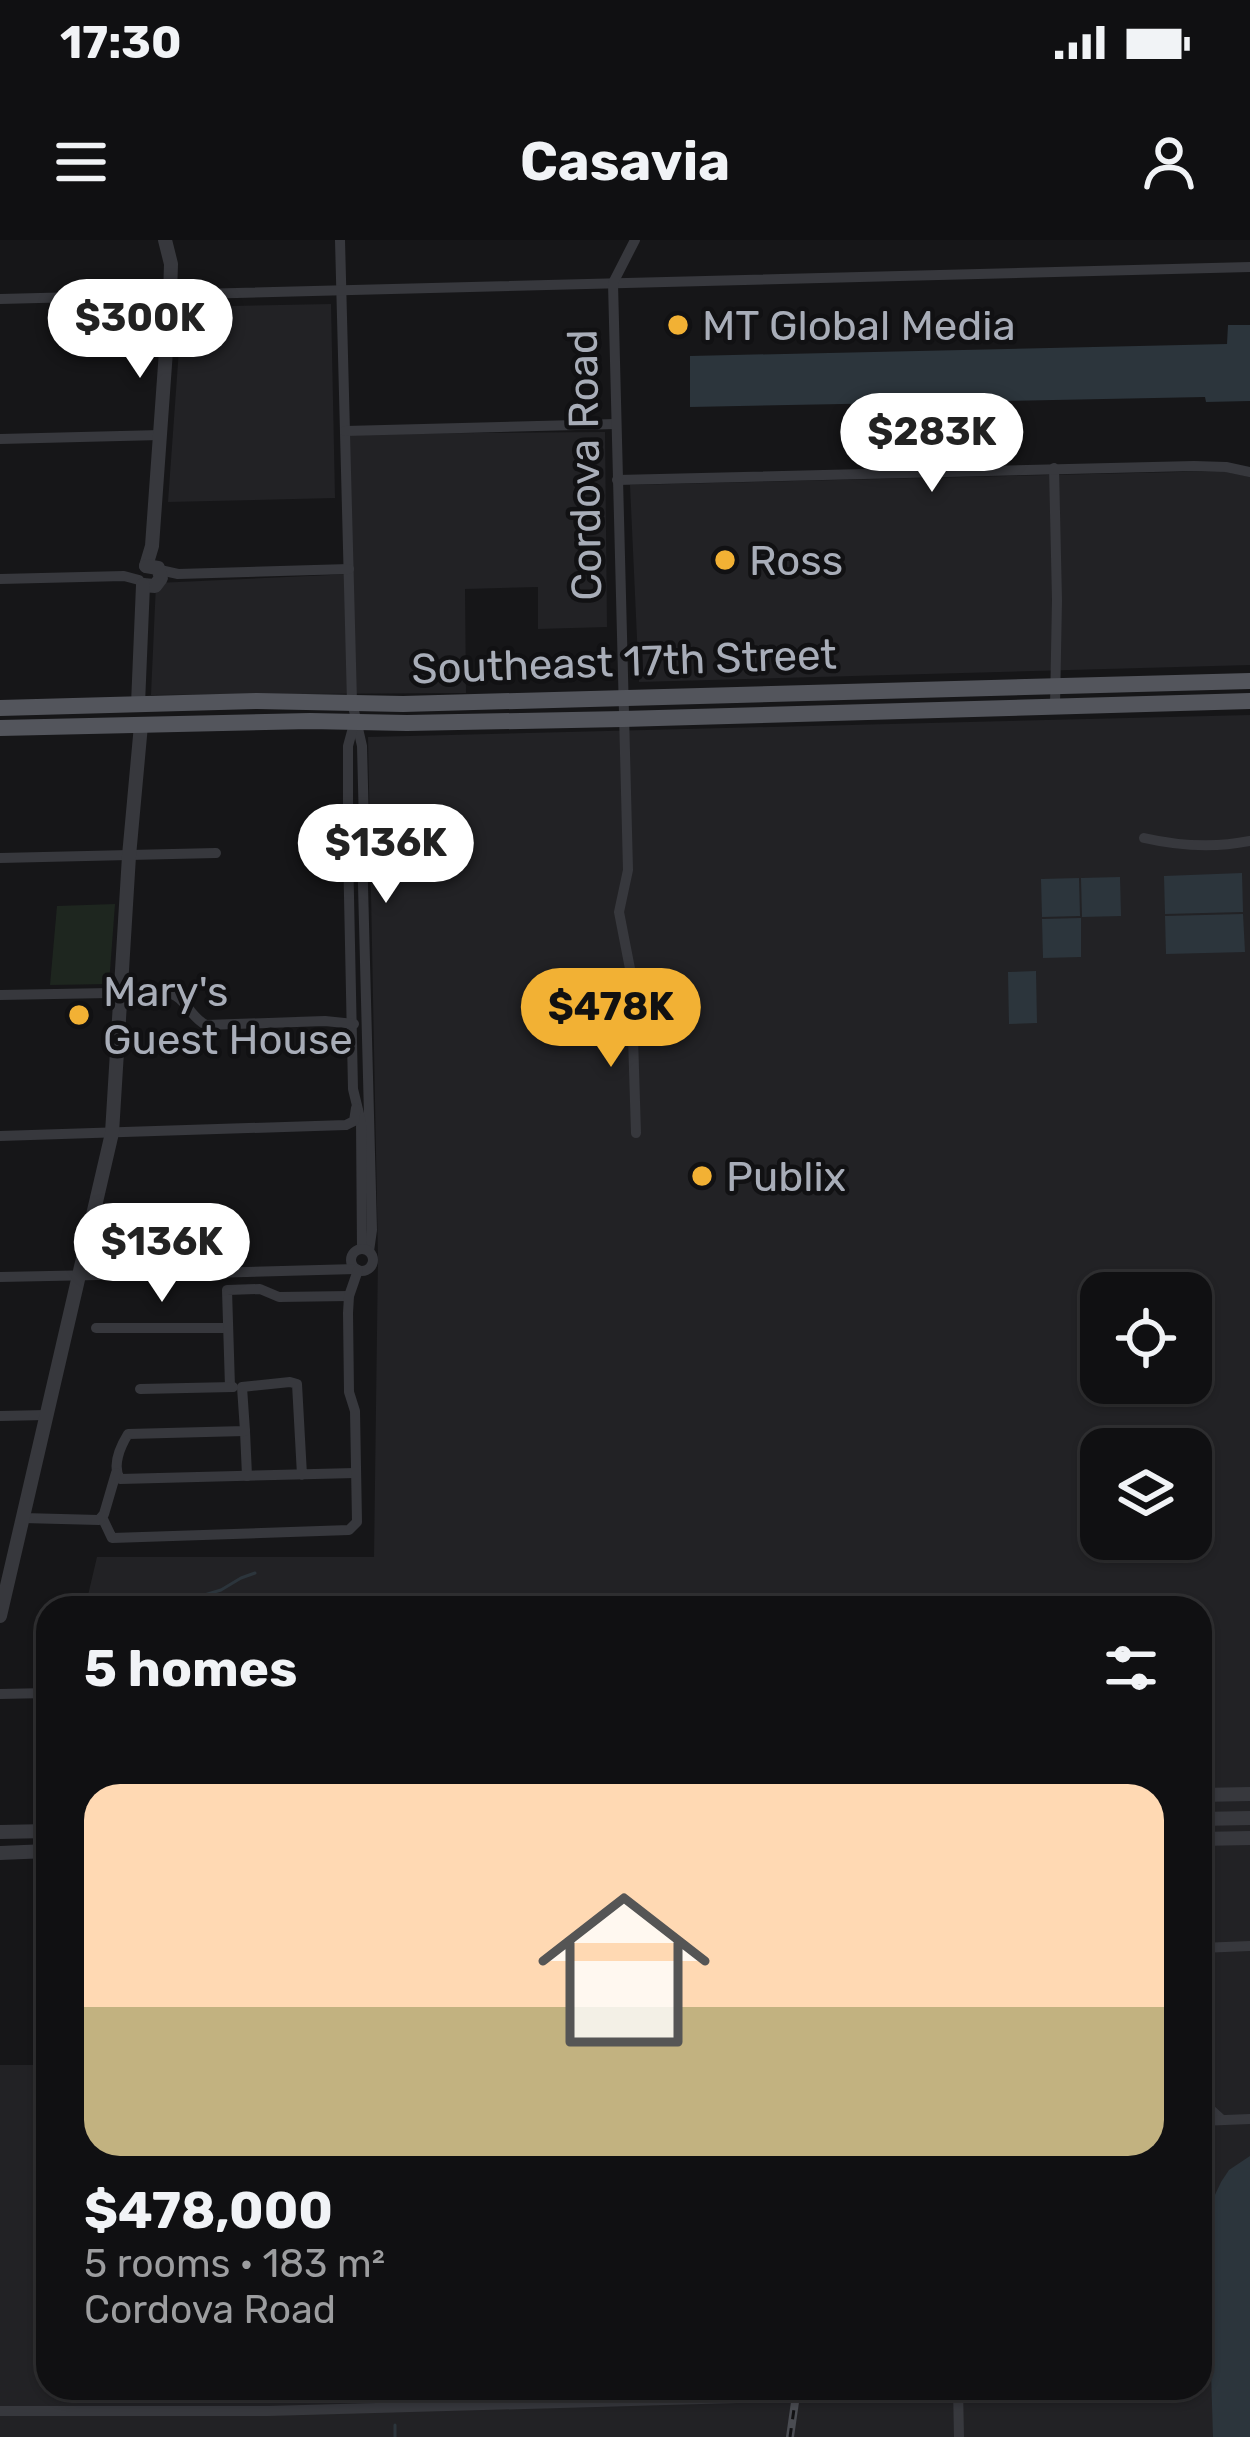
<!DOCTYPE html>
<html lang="en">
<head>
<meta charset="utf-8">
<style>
	:root { --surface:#101012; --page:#19191b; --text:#f1f3f6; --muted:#9c9d9f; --line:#303032; --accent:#f2b134 }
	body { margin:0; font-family:Rubik,sans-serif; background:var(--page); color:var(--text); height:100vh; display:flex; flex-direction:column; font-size:45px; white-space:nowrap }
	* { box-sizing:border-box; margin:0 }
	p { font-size:39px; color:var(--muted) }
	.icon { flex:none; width:66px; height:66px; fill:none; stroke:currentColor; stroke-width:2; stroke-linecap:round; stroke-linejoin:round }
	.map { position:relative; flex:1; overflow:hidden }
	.panel { position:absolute; left:36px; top:1356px; width:1176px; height:804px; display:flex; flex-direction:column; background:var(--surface); border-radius:36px; box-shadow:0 3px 9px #0004,0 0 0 3px var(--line) }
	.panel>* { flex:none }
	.tools { position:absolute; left:1080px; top:1032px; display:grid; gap:24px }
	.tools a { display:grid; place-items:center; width:132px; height:132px; border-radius:24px; background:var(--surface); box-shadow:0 3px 9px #0004,0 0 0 3px var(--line); font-size:60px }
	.price { position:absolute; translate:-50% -102px; padding:0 27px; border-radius:42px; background:#fff; color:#222; font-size:39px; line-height:78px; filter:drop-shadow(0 3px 6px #0008) }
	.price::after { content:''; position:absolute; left:50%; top:72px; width:36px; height:27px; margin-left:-18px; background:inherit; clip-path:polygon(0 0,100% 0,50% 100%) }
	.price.active { background:var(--accent); color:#111 }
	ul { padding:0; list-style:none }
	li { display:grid; align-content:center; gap:24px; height:636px; padding:0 48px }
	li span { display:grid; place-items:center; height:372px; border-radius:36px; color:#555 }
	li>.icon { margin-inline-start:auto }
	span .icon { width:216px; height:216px; fill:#fffc; stroke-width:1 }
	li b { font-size:51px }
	h2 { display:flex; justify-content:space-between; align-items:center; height:144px; padding:0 48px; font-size:51px }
	.status { display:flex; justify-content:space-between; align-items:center; height:84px; padding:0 60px; background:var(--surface); direction:ltr }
	.status svg { height:33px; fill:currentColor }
	header { display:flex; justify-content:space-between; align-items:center; height:156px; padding:0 48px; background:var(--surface); font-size:54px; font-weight:700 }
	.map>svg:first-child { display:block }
	.built { fill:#222225; fill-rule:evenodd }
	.green { fill:#1e261f }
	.water { fill:#2c353c }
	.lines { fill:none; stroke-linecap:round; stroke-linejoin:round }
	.stream { stroke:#2c353c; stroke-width:3 }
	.minor { stroke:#37383d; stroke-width:10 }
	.tertiary { stroke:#37383d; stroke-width:14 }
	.primary { stroke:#53555c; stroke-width:16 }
	.rail-casing { stroke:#4a4c52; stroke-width:8 }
	.rail { stroke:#111113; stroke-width:3; stroke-dasharray:9; stroke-linecap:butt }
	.poi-dot { fill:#f2b134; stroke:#111113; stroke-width:4.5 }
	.labels { text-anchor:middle; stroke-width:9; stroke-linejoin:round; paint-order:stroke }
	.poi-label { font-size:42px; fill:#a8adb8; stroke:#111113; text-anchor:start }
	.street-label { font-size:42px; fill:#a8adb8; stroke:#111113 }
</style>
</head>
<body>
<div class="status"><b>17:30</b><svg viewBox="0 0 49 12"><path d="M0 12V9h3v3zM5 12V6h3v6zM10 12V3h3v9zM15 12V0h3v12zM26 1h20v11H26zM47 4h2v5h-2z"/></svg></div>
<header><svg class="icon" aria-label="menu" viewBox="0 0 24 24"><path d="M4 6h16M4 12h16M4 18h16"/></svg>Casavia<svg class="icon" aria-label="person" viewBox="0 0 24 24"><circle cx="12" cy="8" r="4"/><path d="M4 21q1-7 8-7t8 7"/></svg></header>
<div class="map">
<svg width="1250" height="2197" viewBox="0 0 1250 2197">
	<rect width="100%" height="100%" fill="#161618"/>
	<g class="built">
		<path d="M 331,64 L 335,258 L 168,262 L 182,67 Z"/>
		<path d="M 605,192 L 607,387 L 538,389 L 538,347 L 465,349 L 466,453 L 151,455 L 156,343 L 352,334 L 349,194 Z"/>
		<path d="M 1221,231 L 1250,237 L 1250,425 L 639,442 L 630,245 Z"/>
		<path d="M 1250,475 L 1250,2197 L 0,2197 L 0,1825 L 48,1825 L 48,2148 L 1200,2148 L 1200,1368 L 85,1368 L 97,1317 L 374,1317 L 378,1017 L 368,497 ZM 1101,1053 L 1191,1053 L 1191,1143 L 1101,1143 ZM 1101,1209 L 1191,1209 L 1191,1299 L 1101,1299 Z"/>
	</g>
	<path class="green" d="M 115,664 L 109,744 L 50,745 L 57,666 Z"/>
	<g class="water">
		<path d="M 1228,85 L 1250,85 L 1250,161 L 1206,162 L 1205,157 L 690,167 L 690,116 L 1227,104 Z"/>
		<path d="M 1242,633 L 1243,672 L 1165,674 L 1164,636 Z"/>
		<path d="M 1120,637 L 1121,676 L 1082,677 L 1081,638 Z"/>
		<path d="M 1079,638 L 1080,676 L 1042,677 L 1041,639 Z"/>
		<path d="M 1243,674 L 1245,712 L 1166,714 L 1165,676 Z"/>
		<path d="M 1081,678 L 1081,717 L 1043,718 L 1042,679 Z"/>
		<path d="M 1036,731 L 1037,783 L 1009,784 L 1008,732 Z"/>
		<path d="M 1250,1916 L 1250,2197 L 1213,2197 L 1207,2000 L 1214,1957 L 1221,1942 L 1229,1930 Z"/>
	</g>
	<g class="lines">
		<g class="stream">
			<path d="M 168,1368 L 171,1365 L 221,1350 L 241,1338 L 255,1333"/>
			<path d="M 395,2185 L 395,2197"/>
		</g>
		<g class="minor">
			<path d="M 340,0 L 352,462 L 362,506 L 364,585 L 362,607 L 372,990 L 369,1011"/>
			<path d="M 0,59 L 1250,27"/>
			<path d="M 345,191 L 616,184"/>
			<path d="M 0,199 L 161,195"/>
			<path d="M 1054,228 L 1057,360 L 1055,466"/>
			<path d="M 617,240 L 1194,226 L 1226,227 L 1250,232"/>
			<path d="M 160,330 L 178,334 L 349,329"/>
			<path d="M 0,339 L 124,336 L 139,340"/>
			<path d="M 354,484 L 348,506 L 348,608 L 353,849 L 361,882 L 362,1009"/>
			<path d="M 1144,598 C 1179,606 1215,608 1250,601"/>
			<path d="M 0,618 L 216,613"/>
			<path d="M 632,739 L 619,672 L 628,630 L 613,43 L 635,0"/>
			<circle cx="631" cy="752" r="13"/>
			<path d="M 0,755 L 165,752 C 187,756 188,776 206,785 L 325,781 L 354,784"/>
			<path d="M 632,765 L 636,893"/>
			<path d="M 0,896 L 346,885 L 354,881 L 356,868"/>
			<circle cx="362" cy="1020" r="11"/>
			<path d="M 0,1037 L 148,1034 L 157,1027 L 168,1034 L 356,1029"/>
			<path d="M 96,1088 L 228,1088"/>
			<path d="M 230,1147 L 227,1050 L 260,1049 L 279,1057 L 349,1056"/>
			<path d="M 140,1149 L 233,1147"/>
			<path d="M 0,1176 L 46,1175"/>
			<path d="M 245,1191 L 247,1236"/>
			<path d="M 302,1235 L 297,1144 L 290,1142 L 242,1147 L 245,1191 L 128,1194 C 120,1207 112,1226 120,1239 L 355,1233"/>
			<path d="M 102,1277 L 112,1298 L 349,1290 L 357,1282 L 355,1171 L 349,1152 L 348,1073 L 349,1056 L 358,1030"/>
			<path d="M 23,1278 L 99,1280 L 104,1274 L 116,1233"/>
			<path d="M 0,1454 L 48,1453"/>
			<path d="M 1200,1708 L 1250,1706"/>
			<path d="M 1200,1860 L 1222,1880"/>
			<path d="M 1200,1881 L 1250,1879"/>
			<path d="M 958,2148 L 959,2197"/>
			<path d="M 0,2171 L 268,2171 L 958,2152"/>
		</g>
		<g class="tertiary">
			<path d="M 146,326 L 152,306 L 170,55 L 171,24 L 165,0"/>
			<path d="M 143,345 L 155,346 L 161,338 L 158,328 L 146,326"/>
			<path d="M 138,464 L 143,345"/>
			<path d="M 0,1376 L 112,893 L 129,616 L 141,485"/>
			<path d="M 1200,1555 L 1250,1554"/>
			<path d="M 1200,1579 L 1250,1578"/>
			<path d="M 0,1592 L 48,1591"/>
			<path d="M 1200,1599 L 1250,1598"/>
			<path d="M 0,1613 L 48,1611"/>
		</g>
		<g class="primary">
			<path d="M 0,468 L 257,461 L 403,464 L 1250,441"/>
			<path d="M 0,488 L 310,481 L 407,483 L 623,479 L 1250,461"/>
		</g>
		<g class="rail-casing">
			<path id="rail" d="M 790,2197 L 797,2148"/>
		</g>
		<use href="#rail" class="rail"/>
	</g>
	<g class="poi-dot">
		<circle cx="678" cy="85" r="12"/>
		<circle cx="725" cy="320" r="12"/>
		<circle cx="79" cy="775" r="12"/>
		<circle cx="702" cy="936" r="12"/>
	</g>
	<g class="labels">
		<g class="poi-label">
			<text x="702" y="100">MT Global Media</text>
			<text x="749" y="335">Ross</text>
			<text x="103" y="766">Mary's<tspan x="103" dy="48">Guest House</tspan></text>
			<text x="726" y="951">Publix</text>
		</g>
		<g class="street-label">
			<text transform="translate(584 225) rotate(-91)" y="15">Cordova Road</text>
			<text transform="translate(624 421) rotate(-2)" y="15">Southeast 17th Street</text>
		</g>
	</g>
</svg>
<div class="tools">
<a><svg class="icon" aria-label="locate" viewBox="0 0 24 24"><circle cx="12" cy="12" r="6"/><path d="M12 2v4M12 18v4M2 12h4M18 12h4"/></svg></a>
<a><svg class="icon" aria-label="layers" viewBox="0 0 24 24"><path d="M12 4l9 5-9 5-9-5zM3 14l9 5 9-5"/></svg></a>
</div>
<b class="price" style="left:140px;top:141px">$300K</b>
<b class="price" style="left:932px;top:255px">$283K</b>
<b class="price" style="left:386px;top:666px">$136K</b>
<b class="price active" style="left:611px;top:830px">$478K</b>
<b class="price" style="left:162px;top:1065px">$136K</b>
<section class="panel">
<h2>5 homes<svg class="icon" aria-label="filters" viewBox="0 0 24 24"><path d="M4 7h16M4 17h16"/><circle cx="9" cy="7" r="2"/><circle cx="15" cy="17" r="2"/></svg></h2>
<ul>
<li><span style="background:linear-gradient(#ffd9b3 60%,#c2b280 0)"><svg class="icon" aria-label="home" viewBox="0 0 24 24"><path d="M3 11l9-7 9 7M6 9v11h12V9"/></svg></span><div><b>$478,000</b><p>5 rooms · 183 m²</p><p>Cordova Road</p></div></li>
</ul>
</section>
</div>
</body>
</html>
